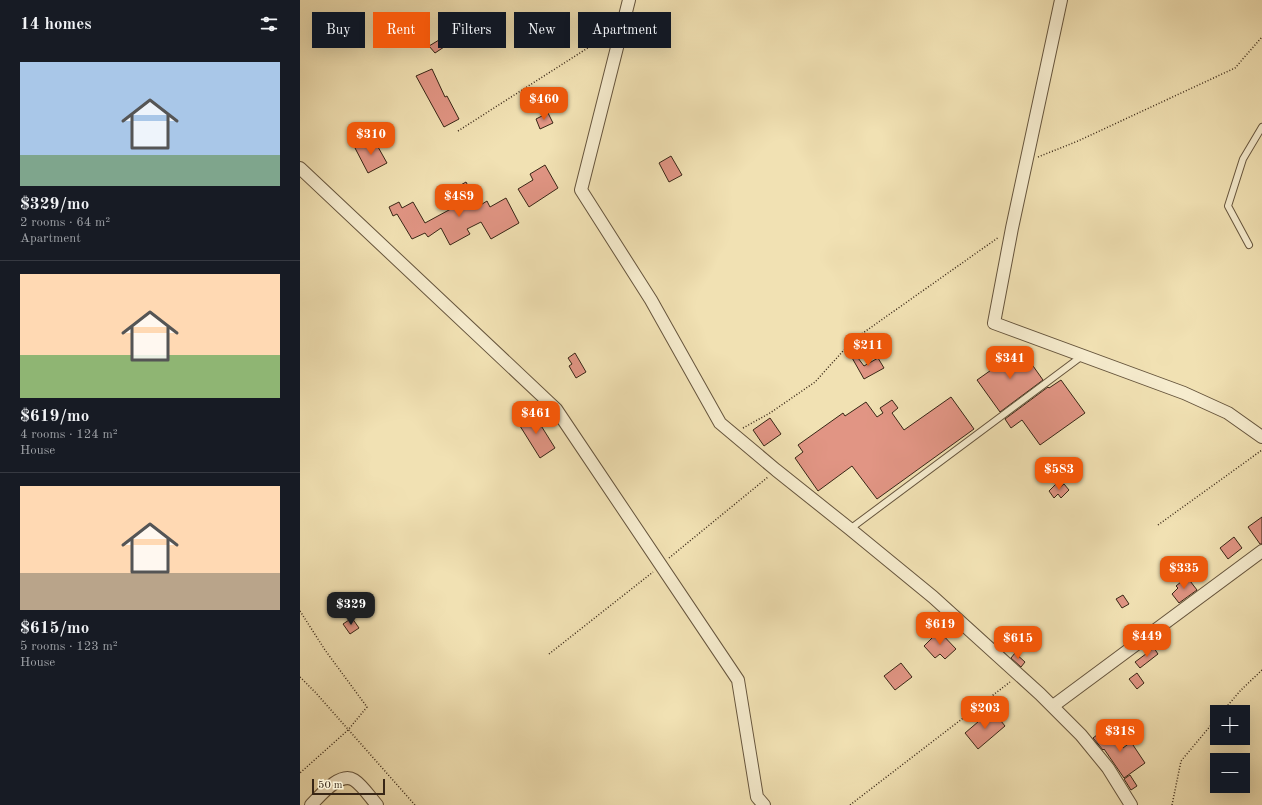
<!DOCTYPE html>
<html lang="en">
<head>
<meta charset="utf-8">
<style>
	:root { --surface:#171b24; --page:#242831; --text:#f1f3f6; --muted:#9ea1a6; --line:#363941; --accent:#ea580c }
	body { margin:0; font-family:"Old Standard TT",serif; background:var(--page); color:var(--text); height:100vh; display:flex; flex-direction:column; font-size:15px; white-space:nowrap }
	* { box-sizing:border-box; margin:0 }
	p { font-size:13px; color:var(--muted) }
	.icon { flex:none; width:22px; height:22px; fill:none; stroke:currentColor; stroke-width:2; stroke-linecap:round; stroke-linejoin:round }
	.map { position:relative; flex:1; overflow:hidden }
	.details { display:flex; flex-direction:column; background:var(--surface); width:300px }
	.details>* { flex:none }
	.guide { position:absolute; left:12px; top:12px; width:380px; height:36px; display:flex; gap:8px }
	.tools { position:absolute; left:910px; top:705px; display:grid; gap:8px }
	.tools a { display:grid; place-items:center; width:40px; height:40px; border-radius:0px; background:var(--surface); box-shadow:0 4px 16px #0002; font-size:20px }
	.scale { position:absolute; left:12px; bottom:10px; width:73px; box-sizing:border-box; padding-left:4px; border:2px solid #382616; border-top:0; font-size:11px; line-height:14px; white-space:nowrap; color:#382616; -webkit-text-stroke:3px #f6ecce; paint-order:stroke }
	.price { position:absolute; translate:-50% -34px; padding:0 9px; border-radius:8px; background:var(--accent); color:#fff; font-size:13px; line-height:26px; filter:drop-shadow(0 1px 2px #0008) }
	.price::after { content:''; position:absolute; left:50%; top:24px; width:12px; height:9px; margin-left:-6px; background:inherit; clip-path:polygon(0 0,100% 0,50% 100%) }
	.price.active { background:#222; color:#fff }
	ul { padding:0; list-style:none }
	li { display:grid; align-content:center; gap:8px; height:212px; padding:0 20px }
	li+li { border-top:1px solid var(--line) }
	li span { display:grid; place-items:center; height:124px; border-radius:0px; color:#555 }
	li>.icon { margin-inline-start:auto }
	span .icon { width:72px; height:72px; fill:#fffc; stroke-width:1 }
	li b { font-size:17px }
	h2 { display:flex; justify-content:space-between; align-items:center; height:48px; padding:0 20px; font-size:17px }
	.pill { padding:0 14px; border-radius:0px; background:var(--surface); box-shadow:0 4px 16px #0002; font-size:14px; line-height:36px }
	.pill.active { background:var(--accent); color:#fff }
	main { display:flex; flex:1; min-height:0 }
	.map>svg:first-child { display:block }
	.building { fill:#e19584; stroke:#382616 }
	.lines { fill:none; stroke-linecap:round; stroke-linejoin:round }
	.service-casing { stroke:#66553d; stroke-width:8 }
	.minor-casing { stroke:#66553d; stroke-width:14 }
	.path { stroke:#382616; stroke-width:1.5; stroke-dasharray:1 2; stroke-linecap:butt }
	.service { stroke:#f6ecce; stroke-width:6 }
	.minor { stroke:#f6ecce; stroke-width:12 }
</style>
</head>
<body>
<main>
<section class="details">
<h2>14 homes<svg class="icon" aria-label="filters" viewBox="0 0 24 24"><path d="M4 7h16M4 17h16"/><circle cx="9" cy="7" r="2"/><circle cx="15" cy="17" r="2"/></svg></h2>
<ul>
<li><span style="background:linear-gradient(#a9c7e8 75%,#7fa58c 0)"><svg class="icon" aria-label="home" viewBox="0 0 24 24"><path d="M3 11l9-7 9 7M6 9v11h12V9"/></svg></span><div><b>$329/mo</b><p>2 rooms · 64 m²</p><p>Apartment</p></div></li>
<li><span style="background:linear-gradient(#ffd9b3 65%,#8fb573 0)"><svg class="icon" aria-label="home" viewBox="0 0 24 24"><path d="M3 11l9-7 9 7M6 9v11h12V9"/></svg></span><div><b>$619/mo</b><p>4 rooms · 124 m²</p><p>House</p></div></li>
<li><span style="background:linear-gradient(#ffd9b3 70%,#b9a48a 0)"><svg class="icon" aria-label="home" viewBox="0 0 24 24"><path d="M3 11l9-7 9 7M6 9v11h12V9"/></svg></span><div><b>$615/mo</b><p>5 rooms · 123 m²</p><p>House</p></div></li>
</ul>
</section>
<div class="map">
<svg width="962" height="805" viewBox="0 0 962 805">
	<rect width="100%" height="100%" fill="#f1e1b3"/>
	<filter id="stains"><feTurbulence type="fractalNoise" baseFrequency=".005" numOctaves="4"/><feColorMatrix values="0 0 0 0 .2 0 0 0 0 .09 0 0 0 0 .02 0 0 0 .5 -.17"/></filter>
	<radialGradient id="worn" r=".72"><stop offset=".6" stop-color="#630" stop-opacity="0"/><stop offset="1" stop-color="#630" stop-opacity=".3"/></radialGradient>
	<g class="building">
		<path d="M 139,40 L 144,47 L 135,53 L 129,46 Z"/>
		<path d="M 132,69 L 145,97 L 147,96 L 159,119 L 144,127 L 116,76 Z"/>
		<path d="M 248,113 L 253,123 L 240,129 L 236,119 Z"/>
		<path d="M 73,138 L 87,163 L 68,173 L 55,148 Z"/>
		<path d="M 371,156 L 382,175 L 369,182 L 359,163 Z"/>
		<path d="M 245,165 L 258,188 L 229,207 L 218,189 L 233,180 L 230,174 Z"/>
		<path d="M 166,182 L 179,206 L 187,201 L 190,207 L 206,198 L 219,223 L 191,239 L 181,222 L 167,229 L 170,234 L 150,245 L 141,228 L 128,237 L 125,233 L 112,239 L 97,214 L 93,216 L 89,207 L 99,202 L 102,208 L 113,202 L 125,223 L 160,204 L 152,190 Z"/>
		<path d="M 721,349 L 743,380 L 700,412 L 677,380 Z"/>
		<path d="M 275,353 L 286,372 L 276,378 L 269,366 L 272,364 L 268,358 Z"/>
		<path d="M 555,354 L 564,366 L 578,358 L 584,368 L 564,379 L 551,356 Z"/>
		<path d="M 761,380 L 785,413 L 740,445 L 722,420 L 711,428 L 705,419 L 748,387 L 749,388 Z"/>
		<path d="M 651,397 L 674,429 L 577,499 L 552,466 L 518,491 L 495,458 L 503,452 L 498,445 L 543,413 L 545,416 L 566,402 L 577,417 L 583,413 L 580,408 L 592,400 L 598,408 L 592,413 L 604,430 Z"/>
		<path d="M 221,414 L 226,422 L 235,416 L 255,448 L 240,458 L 215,418 Z"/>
		<path d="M 470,418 L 481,434 L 464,446 L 453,430 Z"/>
		<path d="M 756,484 L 759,488 L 764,484 L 769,490 L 761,498 L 758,494 L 754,498 L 749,491 Z"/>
		<path d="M 962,517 L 962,544 L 960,544 L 948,527 Z"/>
		<path d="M 934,537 L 942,548 L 928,559 L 920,548 Z"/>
		<path d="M 887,577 L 897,590 L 879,603 L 872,594 L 878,588 L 876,586 Z"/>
		<path d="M 823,595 L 829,604 L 822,608 L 816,599 Z"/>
		<path d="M 52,618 L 59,628 L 50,634 L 43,624 Z"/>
		<path d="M 639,631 L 656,649 L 645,659 L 640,654 L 635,658 L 624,646 Z"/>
		<path d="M 854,648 L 858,654 L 840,668 L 835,662 Z"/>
		<path d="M 715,653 L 725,662 L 721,667 L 711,658 Z"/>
		<path d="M 601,663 L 612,677 L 595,690 L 584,676 Z"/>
		<path d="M 837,673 L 844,683 L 837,689 L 829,679 Z"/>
		<path d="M 692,710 L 705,726 L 678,749 L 665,733 Z"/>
		<path d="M 806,728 L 823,748 L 831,742 L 845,763 L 824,778 L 804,749 L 803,750 L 793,738 Z"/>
		<path d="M 830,775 L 837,786 L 831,790 L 824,779 Z"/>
	</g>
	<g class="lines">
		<g class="service-casing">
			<g id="service">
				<path d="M 949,245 L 928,206 L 943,159 L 962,127"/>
				<path d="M 550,529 L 782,356"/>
			</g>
		</g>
		<g class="minor-casing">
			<g id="minor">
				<path d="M 329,0 L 281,190 L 351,300 L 420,423 L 476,470 L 550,529 L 633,597 L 740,694 L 781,735 L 808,768 L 831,805"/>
				<path d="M 761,0 L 712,228 L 694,323 L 884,393 L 928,413 L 962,437"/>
				<path d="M 0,168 L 256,409 L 438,680 L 457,797 L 464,805"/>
				<path d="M 753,706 L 962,551"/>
				<path d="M 11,805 C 20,796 40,771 54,780 C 62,785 70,797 77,805"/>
			</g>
		</g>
		<g class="path">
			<path d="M 158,131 L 308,35"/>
			<path d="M 738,157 L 778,141 L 935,68 L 962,37"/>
			<path d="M 443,428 L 470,413 L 515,382 L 553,340 L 699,237"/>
			<path d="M 858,525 L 962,450"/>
			<path d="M 369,558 L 468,477"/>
			<path d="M 0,611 L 25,650 L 67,707 L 48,730 L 0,773"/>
			<path d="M 249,654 L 353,572"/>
			<path d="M 0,677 L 15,692 L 115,805"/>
			<path d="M 922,712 L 941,690 L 962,670"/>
			<path d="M 550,805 L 710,682"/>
			<path d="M 872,805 L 881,761 L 917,718"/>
		</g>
		<use href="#service" class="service"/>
		<use href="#minor" class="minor"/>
	</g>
	<rect width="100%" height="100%" filter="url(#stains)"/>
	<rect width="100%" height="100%" fill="url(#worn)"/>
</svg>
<div class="tools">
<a>+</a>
<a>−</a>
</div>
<div class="scale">50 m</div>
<b class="price" style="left:244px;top:121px">$460</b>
<b class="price" style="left:71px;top:156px">$310</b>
<b class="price" style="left:159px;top:218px">$489</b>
<b class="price" style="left:568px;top:367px">$211</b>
<b class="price" style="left:710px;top:380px">$341</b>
<b class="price" style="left:236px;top:435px">$461</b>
<b class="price" style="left:759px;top:491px">$583</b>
<b class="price" style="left:884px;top:590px">$335</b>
<b class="price active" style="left:51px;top:626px">$329</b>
<b class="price" style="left:640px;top:646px">$619</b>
<b class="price" style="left:847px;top:658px">$449</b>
<b class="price" style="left:718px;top:660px">$615</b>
<b class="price" style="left:685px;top:730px">$203</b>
<b class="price" style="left:820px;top:753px">$318</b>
<div class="guide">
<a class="pill">Buy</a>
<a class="pill active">Rent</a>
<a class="pill">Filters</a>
<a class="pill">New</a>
<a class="pill">Apartment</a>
</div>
</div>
</main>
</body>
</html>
